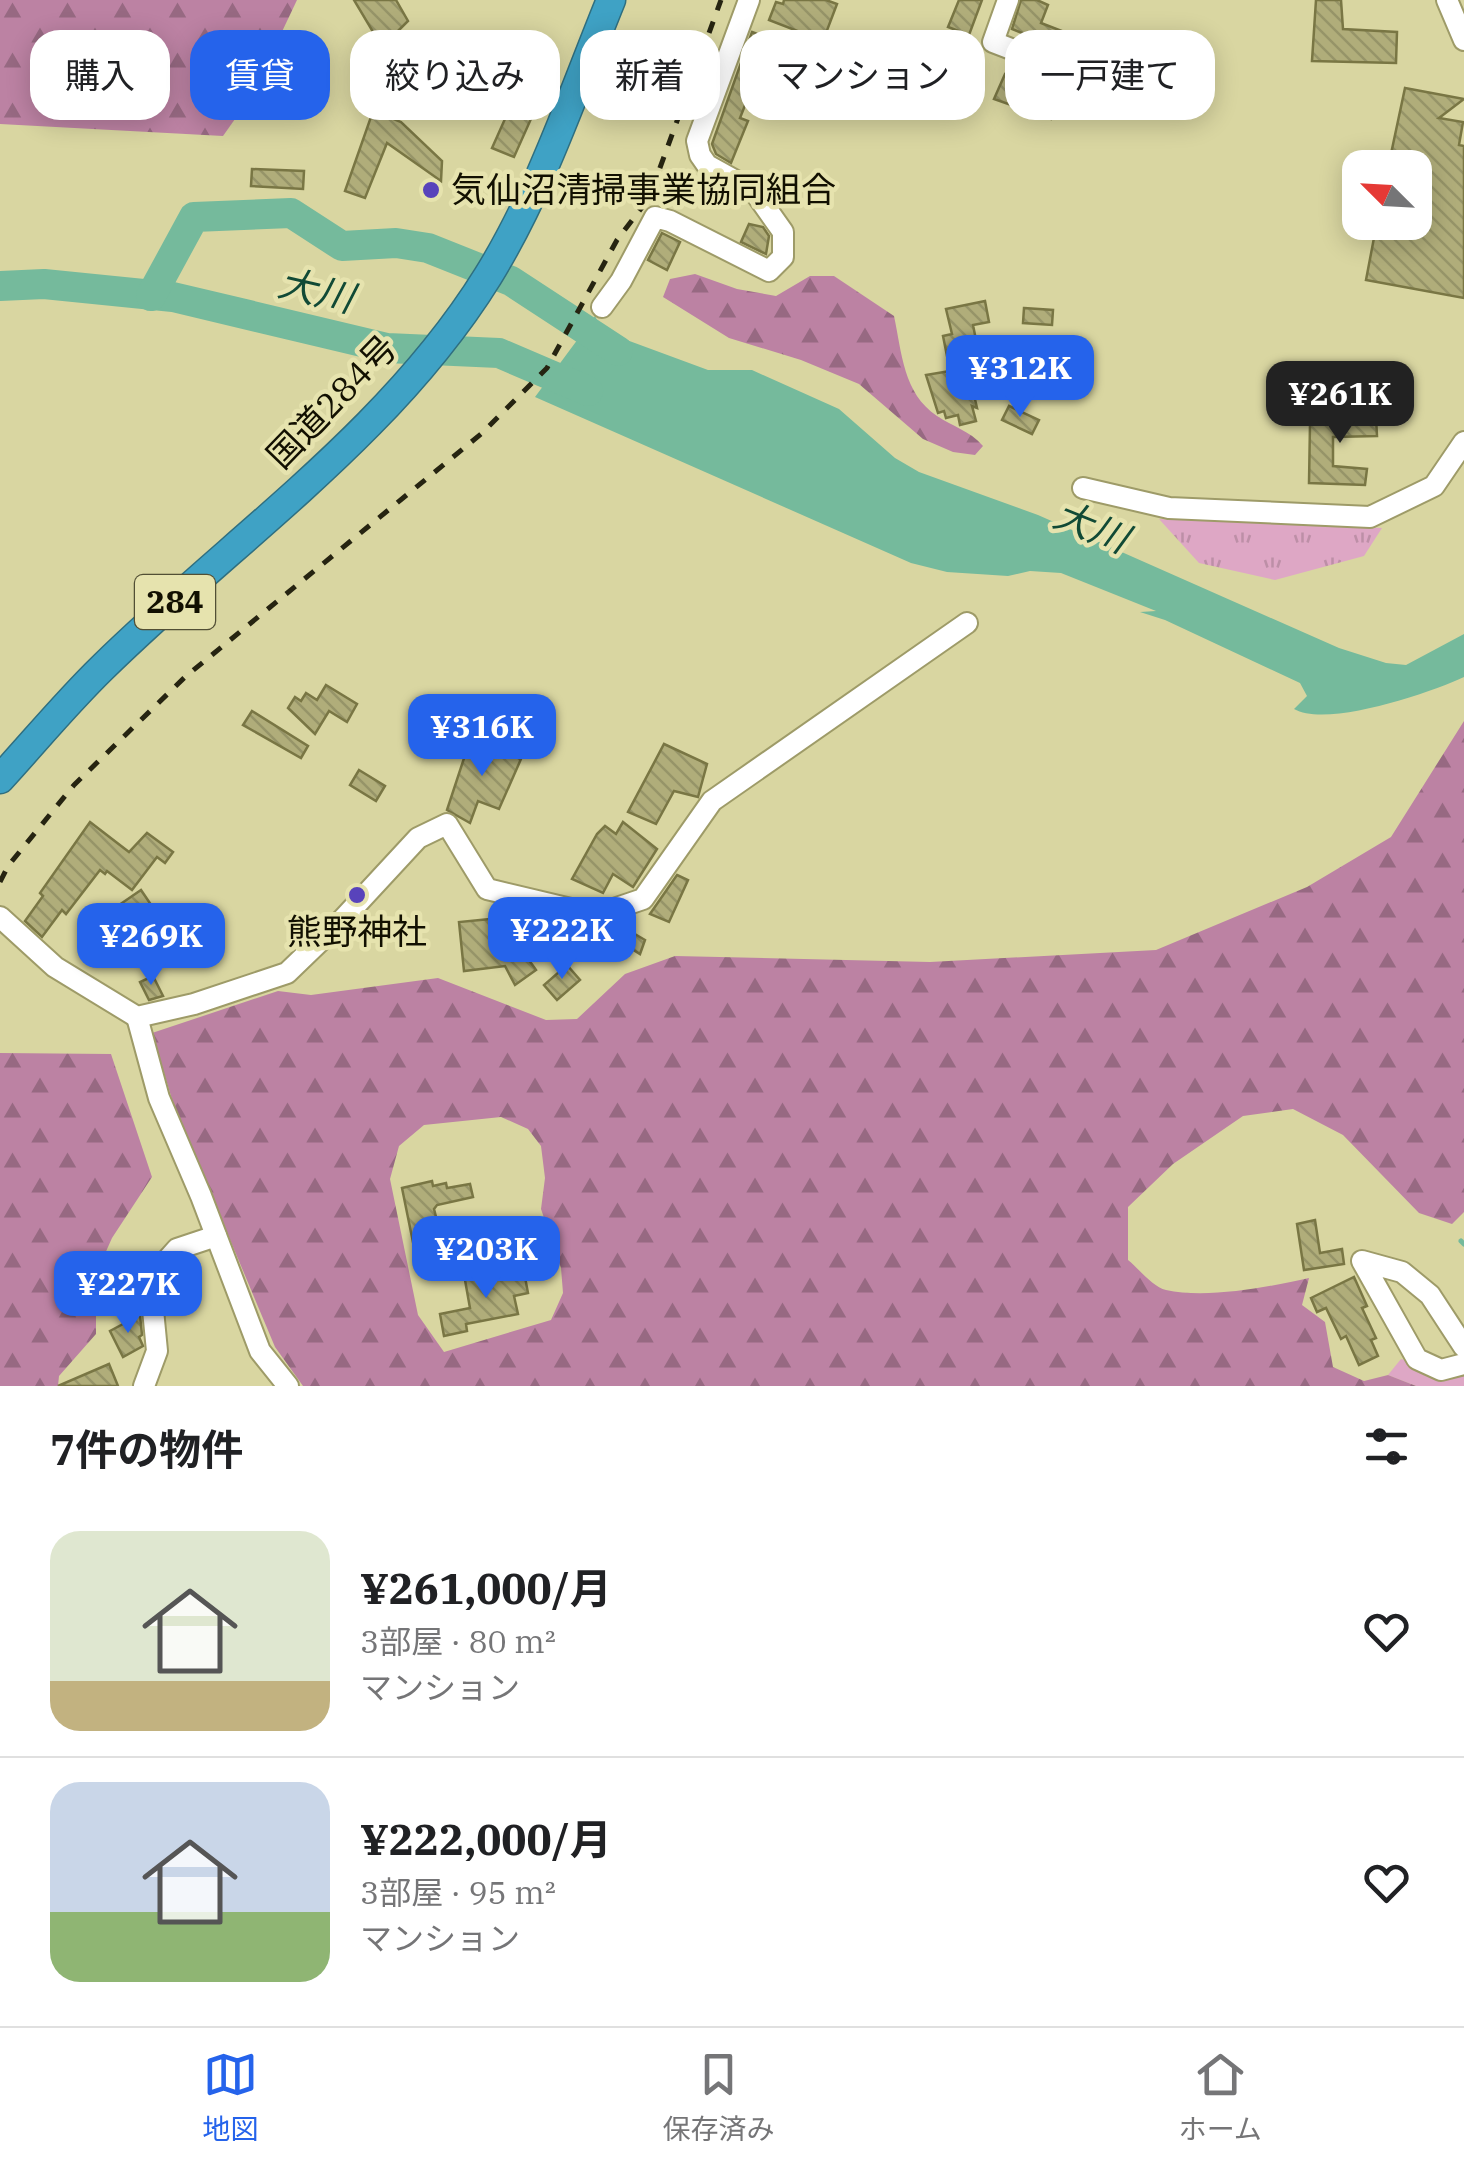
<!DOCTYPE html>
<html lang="ja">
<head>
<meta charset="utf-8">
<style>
	:root { --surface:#fff; --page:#f2f2f2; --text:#202124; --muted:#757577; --line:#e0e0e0; --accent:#2563eb }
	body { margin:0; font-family:"IBM Plex Serif","Noto Sans JP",serif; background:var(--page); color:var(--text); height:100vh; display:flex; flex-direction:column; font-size:38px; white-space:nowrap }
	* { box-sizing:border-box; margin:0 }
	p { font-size:32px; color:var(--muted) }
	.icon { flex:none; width:55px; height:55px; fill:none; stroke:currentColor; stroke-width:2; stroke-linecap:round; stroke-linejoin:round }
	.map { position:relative; height:1386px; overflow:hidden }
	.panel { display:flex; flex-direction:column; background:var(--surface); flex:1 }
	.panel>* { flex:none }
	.banner { position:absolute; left:30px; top:30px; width:1405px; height:90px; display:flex; gap:20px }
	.needle { width:65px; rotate:294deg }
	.fabs { position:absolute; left:1342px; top:150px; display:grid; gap:20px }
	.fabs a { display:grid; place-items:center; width:90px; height:90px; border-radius:20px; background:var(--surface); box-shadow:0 5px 25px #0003; font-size:50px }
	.price { position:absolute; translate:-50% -85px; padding:0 22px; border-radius:20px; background:var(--accent); color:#fff; font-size:32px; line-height:65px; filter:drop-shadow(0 2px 5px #0008) }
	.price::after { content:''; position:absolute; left:50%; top:60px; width:30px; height:22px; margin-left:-15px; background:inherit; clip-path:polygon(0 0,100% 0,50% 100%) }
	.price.selected { background:#222; color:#fff }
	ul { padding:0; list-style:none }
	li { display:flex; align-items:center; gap:30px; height:250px; padding:0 50px }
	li+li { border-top:2px solid var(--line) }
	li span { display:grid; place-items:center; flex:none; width:280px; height:200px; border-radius:30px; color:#555 }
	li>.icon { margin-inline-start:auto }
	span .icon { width:120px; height:120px; fill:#fffc; stroke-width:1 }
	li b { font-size:42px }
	h2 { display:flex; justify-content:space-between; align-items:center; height:120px; padding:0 50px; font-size:42px }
	.chip { padding:0 35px; border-radius:30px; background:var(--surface); box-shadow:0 5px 25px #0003; font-size:35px; line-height:90px }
	.chip.selected { background:var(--accent); color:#fff }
	.dock { display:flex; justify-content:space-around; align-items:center; height:140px; border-top:2px solid var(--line); background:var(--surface); font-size:28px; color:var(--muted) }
	.dock a { display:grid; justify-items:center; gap:5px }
	.dock .selected { color:var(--accent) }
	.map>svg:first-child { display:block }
	.grass { fill:#dea7c5 }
	.forest { fill:url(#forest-firs); fill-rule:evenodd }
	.park { fill:url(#park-tufts) }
	.water { fill:#75ba9c }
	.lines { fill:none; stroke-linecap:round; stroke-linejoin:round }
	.stream { stroke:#75ba9c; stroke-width:5 }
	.river { stroke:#75ba9c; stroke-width:30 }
	.building { fill:url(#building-back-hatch); stroke:#797644; stroke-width:2.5 }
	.minor-casing { stroke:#9e9b68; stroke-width:24 }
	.highway-casing { stroke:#2f6f80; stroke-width:31 }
	.minor { stroke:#fff; stroke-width:20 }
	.highway { stroke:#3fa2c5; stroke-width:28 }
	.rail { stroke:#262411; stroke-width:5; stroke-dasharray:12 12; stroke-linecap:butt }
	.poi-dot { fill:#5843bb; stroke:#e6e3ae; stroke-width:4 }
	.labels { text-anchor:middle; stroke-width:9; stroke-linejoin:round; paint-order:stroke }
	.shield { fill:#e6e3ae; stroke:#524f35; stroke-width:2.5 }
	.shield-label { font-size:32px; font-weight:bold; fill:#121001 }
	.poi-label { font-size:35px; fill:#121001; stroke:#e6e3ae; text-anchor:start }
	.street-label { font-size:35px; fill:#121001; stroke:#e6e3ae }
	.water-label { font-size:38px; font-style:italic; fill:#114a36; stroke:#e6e3ae }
</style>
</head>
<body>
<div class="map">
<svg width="1464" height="1386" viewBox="0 0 1464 1386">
	<defs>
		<pattern id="forest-firs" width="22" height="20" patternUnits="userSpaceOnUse" patternTransform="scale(2.5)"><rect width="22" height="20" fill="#bc82a3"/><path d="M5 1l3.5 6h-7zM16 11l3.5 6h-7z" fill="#976982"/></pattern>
		<pattern id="park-tufts" width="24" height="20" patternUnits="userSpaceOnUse" patternTransform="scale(2.5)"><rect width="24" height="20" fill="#dea7c5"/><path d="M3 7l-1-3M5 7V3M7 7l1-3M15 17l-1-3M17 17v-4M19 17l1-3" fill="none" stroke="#bd8fa7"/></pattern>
		<pattern id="building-back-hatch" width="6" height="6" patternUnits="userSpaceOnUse" patternTransform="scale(2.5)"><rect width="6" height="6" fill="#b0ad7a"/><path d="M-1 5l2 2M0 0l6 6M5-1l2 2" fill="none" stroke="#969468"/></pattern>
	</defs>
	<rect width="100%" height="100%" fill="#d9d6a1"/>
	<path class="grass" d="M 1401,1359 L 1464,1375 L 1464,1386 L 1416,1386 L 1388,1375 Z"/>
	<g class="forest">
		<path d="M 0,0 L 297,0 L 252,95 L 223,136 L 0,124 Z"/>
		<path d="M 695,274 L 737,289 L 776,296 L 810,276 L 834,276 L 894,316 C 902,353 903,393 937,416 C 953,427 969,430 983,446 L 975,455 L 953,452 L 923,439 L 859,384 L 801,360 L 729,338 L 663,297 L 670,279 Z"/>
		<path d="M 1464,721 L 1464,1212 L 1452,1224 L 1419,1213 L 1343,1135 L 1293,1109 L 1243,1116 L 1173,1164 L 1128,1207 L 1128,1260 C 1139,1269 1153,1287 1166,1290 C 1207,1299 1269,1287 1309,1278 L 1302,1305 L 1325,1322 L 1333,1367 L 1364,1381 L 1388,1375 L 1416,1386 L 303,1386 L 275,1347 L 174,1106 L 152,1033 L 278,991 L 311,995 L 438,978 L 546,1020 L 577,1019 L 625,974 L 675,956 L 930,962 L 1156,950 L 1307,887 L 1391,837 ZM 501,1117 L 528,1129 L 541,1146 L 545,1178 L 541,1209 L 561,1268 L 563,1293 L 551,1320 L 444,1352 L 418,1315 L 390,1179 L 399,1146 L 424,1125 Z"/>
		<path d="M 0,1053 L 111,1054 L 152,1177 L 112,1238 L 96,1274 L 96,1334 L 59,1376 L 58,1386 L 0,1386 Z"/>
	</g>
	<path class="park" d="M 1159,519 L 1382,528 L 1364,556 L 1275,580 L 1199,563 Z"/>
	<path class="water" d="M 595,316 L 600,326 L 624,339 L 708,370 L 752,370 L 839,409 L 895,458 L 919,472 L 1038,515 L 1339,648 L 1386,663 L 1406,665 L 1464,634 L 1464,677 C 1430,693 1327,728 1294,709 L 1307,696 L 1300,683 L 1165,620 L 1140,612 L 1156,611 L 1061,573 L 1030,571 L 1008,576 L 947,572 L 911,563 L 535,397 Z"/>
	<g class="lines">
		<path class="stream" d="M 1461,1241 L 1464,1244"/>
		<g class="river">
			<path d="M 0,286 L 44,284 L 173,297 L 387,348 L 499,353 L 588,391"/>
			<path d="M 151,296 L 194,217 L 291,213 L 342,246 L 396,243 L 428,248 L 511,281 L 618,351"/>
		</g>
	</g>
	<g class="building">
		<path d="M 354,0 L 396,0 L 408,21 L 382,47 Z"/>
		<path d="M 784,0 L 826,0 L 837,4 L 823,41 L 769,20 L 776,2 L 783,4 Z"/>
		<path d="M 959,0 L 982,0 L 969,35 L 948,27 Z"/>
		<path d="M 1021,0 L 1037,0 L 1048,5 L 1041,23 L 1072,35 L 1064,55 L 1049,49 L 1051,44 L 1012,29 Z"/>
		<path d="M 1316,0 L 1341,0 L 1343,29 L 1397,32 L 1396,63 L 1312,61 Z"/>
		<path d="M 752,32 L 771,39 L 740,118 L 748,121 L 731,163 L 716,154 L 712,144 Z"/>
		<path d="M 1013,64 L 1058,82 L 1067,82 L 1051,119 L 994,99 L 1005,74 L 1008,75 Z"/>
		<path d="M 478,74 L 516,91 L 520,82 L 543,92 L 514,157 L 492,148 L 509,110 L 470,93 Z"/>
		<path d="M 1405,88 L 1464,99 L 1439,118 L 1463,122 L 1459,145 L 1464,146 L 1464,298 L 1366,280 L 1377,222 L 1415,222 L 1415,168 L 1388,168 Z"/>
		<path d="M 379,94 L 397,109 L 391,118 L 401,122 L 442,161 L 441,181 L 387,143 L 365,198 L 345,191 Z"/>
		<path d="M 252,169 L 304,171 L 303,189 L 251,186 Z"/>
		<path d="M 749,224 L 763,227 L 769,236 L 766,254 L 741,242 Z"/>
		<path d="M 662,233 L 680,242 L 667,270 L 648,260 Z"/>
		<path d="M 985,301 L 989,322 L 973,325 L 984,380 L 971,382 L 977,408 L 972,406 L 976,421 L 960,425 L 958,415 L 946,418 L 944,411 L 938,413 L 926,375 L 950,371 L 943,336 L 952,334 L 946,309 Z"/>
		<path d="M 1024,308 L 1053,310 L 1052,325 L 1023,323 Z"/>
		<path d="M 1065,354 L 1078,355 L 1075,389 L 1062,388 Z"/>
		<path d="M 1369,399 L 1370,418 L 1376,417 L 1377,436 L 1333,437 L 1333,466 L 1367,469 L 1365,485 L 1309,483 L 1310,424 L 1347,425 L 1346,400 Z"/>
		<path d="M 1009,406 L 1039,420 L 1032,434 L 1002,420 Z"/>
		<path d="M 326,685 L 357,704 L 347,722 L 329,711 L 315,734 L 288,708 L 295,697 L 301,701 L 306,693 L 317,700 Z"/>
		<path d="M 252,711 L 308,746 L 301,758 L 243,725 Z"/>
		<path d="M 471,737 L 521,759 L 499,809 L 478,801 L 470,823 L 447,810 Z"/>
		<path d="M 664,744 L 707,764 L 698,797 L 674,791 L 656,824 L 628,812 Z"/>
		<path d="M 359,770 L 385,786 L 376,801 L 350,785 Z"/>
		<path d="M 90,822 L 129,852 L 147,833 L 173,852 L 165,863 L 157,857 L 132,890 L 107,871 L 105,874 L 100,870 L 66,914 L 62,910 L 42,937 L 25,921 L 43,896 L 40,893 Z"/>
		<path d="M 623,822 L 657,849 L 633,887 L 613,874 L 603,893 L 572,879 L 597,834 L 605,826 L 616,834 Z"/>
		<path d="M 677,875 L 688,880 L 669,922 L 650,914 Z"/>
		<path d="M 141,890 L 164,924 L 125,950 L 103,916 Z"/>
		<path d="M 501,906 L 533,914 L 532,927 L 525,926 L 526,956 L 536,970 L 515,985 L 505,966 L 464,971 L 459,922 L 500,918 Z"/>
		<path d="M 628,930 L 645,940 L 640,954 L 621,942 Z"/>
		<path d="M 567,965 L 580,980 L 557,1000 L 544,985 Z"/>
		<path d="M 153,976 L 163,996 L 149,1000 L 140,982 Z"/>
		<path d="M 432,1181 L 433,1186 L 446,1183 L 447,1188 L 470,1184 L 473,1197 L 437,1205 L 434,1209 L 447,1259 L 418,1267 L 402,1188 Z"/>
		<path d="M 1315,1220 L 1320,1253 L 1342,1249 L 1344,1264 L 1304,1270 L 1297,1224 Z"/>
		<path d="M 524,1272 L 528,1293 L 514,1296 L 518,1314 L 466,1324 L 467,1331 L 444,1336 L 440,1314 L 470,1308 L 465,1280 Z"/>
		<path d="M 1354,1277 L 1367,1306 L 1362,1308 L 1376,1338 L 1371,1340 L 1378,1356 L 1359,1365 L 1346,1336 L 1341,1339 L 1326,1308 L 1317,1312 L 1311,1298 Z"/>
		<path d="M 140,1315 L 142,1335 L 139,1337 L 143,1346 L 123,1357 L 110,1331 Z"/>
		<path d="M 109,1364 L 118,1386 L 58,1386 Z"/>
	</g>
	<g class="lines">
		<g class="minor-casing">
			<g id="minor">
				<path d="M 1008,0 L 993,42 L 1063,69"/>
				<path d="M 1447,0 L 1464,40"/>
				<path d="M 602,307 L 621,281 L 655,217 L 670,221 L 769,271 L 783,257 L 783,232 L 754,191 L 707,165 L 700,155 L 697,141 L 749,0"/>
				<path d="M 1083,488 L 1169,508 L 1370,517 L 1434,486 L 1464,442"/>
				<path d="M 0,917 L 55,967 L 137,1017 L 194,1004 L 287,973 L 343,919 L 418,838 L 447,824 L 487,889 L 596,915 L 643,899 L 712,801 L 967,623"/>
				<path d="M 137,1017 L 159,1098 L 201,1196 L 260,1351 L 288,1386"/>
				<path d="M 1464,1347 L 1430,1295 L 1402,1272 L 1362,1261 L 1417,1359 L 1441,1370 L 1464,1364"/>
				<path d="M 144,1386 L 157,1351 L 150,1279 L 177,1249 L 216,1236"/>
			</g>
		</g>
		<g class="highway-casing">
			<path id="highway" d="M 0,779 C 34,742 66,703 102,668 C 233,539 390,434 488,276 C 541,190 573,93 611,0"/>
		</g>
		<use href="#minor" class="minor"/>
		<use href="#highway" class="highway"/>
		<path class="rail" d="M 0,882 L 8,866 L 74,785 L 185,677 L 481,434 L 547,368 L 617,240 L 649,198 L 721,0"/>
	</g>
	<g class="poi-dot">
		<circle cx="431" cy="190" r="10"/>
		<circle cx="357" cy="895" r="10"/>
	</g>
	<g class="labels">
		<rect class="shield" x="135" y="575" width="80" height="54" rx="8"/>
		<g class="shield-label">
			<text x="175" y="613">284</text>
		</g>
		<g class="poi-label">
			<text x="451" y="202">気仙沼清掃事業協同組合</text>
			<text x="357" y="944" text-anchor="middle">熊野神社</text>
		</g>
		<g class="street-label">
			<text transform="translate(332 402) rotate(-46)" y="12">国道284号</text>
		</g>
		<g class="water-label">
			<text transform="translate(316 291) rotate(13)" y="13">大川</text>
			<text transform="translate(1091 527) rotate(22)" y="13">大川</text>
		</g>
	</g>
</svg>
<div class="fabs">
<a><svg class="needle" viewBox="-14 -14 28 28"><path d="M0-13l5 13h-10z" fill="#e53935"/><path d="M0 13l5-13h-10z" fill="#757577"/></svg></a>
</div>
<b class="price" style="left:1020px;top:420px">¥312K</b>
<b class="price selected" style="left:1340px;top:446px">¥261K</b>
<b class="price" style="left:482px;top:779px">¥316K</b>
<b class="price" style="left:562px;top:982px">¥222K</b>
<b class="price" style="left:151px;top:988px">¥269K</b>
<b class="price" style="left:486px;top:1301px">¥203K</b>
<b class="price" style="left:128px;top:1336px">¥227K</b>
<div class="banner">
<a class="chip">購入</a>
<a class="chip selected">賃貸</a>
<a class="chip">絞り込み</a>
<a class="chip">新着</a>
<a class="chip">マンション</a>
<a class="chip">一戸建て</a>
</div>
</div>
<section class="panel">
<h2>7件の物件<svg class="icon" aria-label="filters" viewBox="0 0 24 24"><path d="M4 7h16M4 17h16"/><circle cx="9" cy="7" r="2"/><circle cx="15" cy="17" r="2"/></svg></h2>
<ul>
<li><span style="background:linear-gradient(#dfe7d0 75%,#c2b280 0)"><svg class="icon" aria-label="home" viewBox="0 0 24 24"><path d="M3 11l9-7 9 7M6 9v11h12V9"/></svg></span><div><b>¥261,000/月</b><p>3部屋 · 80 m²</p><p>マンション</p></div><svg class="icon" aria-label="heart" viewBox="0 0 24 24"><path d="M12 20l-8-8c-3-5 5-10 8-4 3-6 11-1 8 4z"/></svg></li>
<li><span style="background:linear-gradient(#c9d6e8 65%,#8fb573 0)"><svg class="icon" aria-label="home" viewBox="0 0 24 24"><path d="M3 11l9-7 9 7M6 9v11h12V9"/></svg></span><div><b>¥222,000/月</b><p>3部屋 · 95 m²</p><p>マンション</p></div><svg class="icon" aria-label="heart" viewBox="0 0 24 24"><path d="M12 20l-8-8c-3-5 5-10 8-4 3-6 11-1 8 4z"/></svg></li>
</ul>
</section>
<nav class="dock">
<a class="selected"><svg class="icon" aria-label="map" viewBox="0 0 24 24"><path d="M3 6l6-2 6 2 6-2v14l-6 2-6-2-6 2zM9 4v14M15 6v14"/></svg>地図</a>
<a><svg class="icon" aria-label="saved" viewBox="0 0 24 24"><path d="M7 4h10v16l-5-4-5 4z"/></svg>保存済み</a>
<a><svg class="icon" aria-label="home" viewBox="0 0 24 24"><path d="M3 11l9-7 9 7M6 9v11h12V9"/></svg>ホーム</a>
</nav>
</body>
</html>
